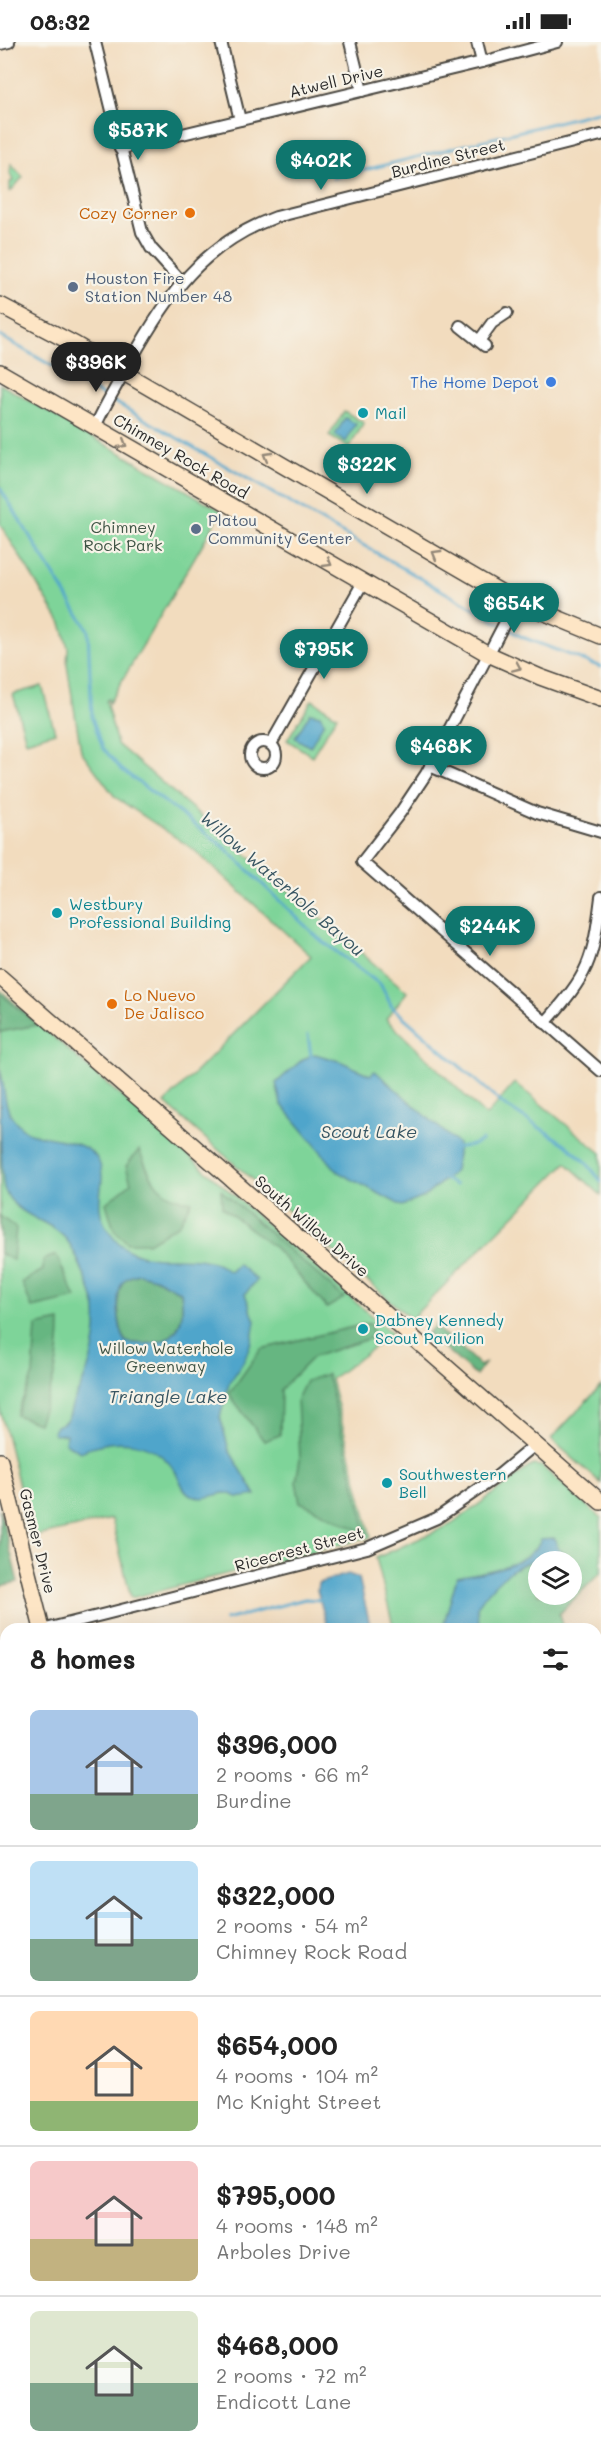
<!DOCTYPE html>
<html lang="en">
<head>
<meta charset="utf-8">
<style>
	:root { --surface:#fff; --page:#f6f6f6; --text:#222; --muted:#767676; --line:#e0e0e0; --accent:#0f766e }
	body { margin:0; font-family:Mali,sans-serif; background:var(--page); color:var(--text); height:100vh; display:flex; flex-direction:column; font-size:22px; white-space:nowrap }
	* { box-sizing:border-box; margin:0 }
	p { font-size:20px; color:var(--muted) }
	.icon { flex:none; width:33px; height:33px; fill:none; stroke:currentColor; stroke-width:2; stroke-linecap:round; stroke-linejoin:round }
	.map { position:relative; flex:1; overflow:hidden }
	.drawer { position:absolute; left:0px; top:1581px; width:602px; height:834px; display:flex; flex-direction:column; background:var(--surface); border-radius:18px 18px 0 0; box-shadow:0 6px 24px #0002 }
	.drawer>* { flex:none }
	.buttons { position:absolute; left:528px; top:1509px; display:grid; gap:12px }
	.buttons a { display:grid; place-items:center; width:54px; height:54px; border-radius:50%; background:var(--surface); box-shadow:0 6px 24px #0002; font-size:30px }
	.price { position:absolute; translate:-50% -51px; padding:0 14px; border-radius:21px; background:var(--accent); color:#fff; font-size:20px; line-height:39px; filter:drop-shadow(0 2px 3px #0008) }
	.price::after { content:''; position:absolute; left:50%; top:36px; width:18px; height:14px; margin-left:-9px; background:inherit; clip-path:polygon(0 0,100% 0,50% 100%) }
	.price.current { background:#222; color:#fff }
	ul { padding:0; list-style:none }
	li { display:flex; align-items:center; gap:18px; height:150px; padding:0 30px }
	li+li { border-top:2px solid var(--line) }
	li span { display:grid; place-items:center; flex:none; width:168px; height:120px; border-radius:9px; color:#555 }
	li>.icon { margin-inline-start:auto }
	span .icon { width:72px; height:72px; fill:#fffc; stroke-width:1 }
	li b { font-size:26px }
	h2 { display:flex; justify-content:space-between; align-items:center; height:72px; padding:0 30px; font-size:26px }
	.status { display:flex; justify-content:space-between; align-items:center; height:42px; padding:0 30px; background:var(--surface); direction:ltr }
	.status svg { height:16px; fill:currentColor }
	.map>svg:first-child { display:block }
	.green { fill:#7ed499; stroke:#548062; stroke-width:1.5; fill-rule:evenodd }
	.forest { fill:#66b681; stroke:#487056; stroke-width:1.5 }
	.water { fill:#4fa5cb; stroke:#3d687b; stroke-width:1.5; fill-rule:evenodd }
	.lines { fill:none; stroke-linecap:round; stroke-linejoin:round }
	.stream { stroke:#4fa5cb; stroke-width:3 }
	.street-casing { stroke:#494641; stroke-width:14 }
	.secondary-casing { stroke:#494641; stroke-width:18 }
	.street { stroke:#fff; stroke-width:10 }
	.secondary { stroke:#fde5c5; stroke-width:15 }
	.oneway { stroke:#948878 }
	.food-dot { fill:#e8710a; stroke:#f7f3e8; stroke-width:2 }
	.service-dot { fill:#5c6f8a; stroke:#f7f3e8; stroke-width:2 }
	.shop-dot { fill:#3f7fe0; stroke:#f7f3e8; stroke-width:2 }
	.culture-dot { fill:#0f9aa8; stroke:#f7f3e8; stroke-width:2 }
	.labels { text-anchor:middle; stroke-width:4.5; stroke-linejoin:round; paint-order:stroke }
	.street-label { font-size:16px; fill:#2b2b2b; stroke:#f7f3e8 }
	.food-label { font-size:16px; fill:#c56008; stroke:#f7f3e8; text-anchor:end }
	.service-label { font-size:16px; fill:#4e5e75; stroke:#f7f3e8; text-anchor:start }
	.shop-label { font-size:16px; fill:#366cbe; stroke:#f7f3e8; text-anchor:end }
	.culture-label { font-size:16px; fill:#0d838f; stroke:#f7f3e8; text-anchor:start }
	.park-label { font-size:16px; fill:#405546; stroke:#f7f3e8 }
	.water-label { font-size:18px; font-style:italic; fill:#385663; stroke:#f7f3e8 }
</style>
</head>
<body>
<div class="status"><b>08:32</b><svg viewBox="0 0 49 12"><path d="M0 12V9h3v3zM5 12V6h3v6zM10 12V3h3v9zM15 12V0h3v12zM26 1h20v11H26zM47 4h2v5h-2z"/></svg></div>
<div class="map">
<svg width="601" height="2415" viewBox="0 0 601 2415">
	<rect width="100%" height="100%" fill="#f7f3e8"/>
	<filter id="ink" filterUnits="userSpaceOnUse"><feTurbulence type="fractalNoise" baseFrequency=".0167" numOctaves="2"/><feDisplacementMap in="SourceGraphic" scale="12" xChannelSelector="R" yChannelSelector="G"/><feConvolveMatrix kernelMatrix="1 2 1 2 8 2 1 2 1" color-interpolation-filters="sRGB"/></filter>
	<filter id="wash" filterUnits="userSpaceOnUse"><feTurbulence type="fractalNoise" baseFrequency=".008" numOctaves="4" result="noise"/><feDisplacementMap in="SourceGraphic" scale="24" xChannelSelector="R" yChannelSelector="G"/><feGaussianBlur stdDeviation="1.35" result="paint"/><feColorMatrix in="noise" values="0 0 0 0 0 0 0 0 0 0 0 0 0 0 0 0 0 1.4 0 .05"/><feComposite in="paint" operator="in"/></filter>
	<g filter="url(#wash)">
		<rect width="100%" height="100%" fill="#f2dcbe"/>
		<g class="green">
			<path d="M 11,122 L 23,135 L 10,150 L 10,140 L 13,139 L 10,132 Z"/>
			<path d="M 0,342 L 222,469 L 109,661 L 108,657 L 106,659 L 117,702 L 407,950 L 386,977 L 486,1074 L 515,1041 L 601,1111 L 601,1153 L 566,1121 L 411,1277 L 165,1061 L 311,914 L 193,807 L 115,755 L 81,709 L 67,623 L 68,606 L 61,581 L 0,482 Z"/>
			<path d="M 344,369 L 364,381 L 349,406 L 329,394 Z"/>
			<path d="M 42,644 L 55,690 L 26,699 L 13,652 Z"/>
			<path d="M 312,658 L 337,674 L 312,714 L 287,698 Z"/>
			<path d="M 0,948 L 392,1292 L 331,1337 L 371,1495 L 131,1556 L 112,1477 L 32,1495 L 0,1368 Z"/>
			<path d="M 601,1344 L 601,1441 L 551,1397 Z"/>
			<path d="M 534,1423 L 541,1424 L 601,1476 L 601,1530 L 559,1572 L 563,1587 L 394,1587 L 376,1516 L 452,1482 L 528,1426 ZM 538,1520 L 572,1520 L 572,1552 L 538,1552 Z"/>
			<path d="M 6,1694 L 6,1840 L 0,1841 L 0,1695 Z"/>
			<path d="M 596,1722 L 601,1745 L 601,2404 L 596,2406 Z"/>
			<path d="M 260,2409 L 582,2409 L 557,2415 L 261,2415 Z"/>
		</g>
		<g class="forest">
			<path d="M 0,951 L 37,983 L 0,990 Z"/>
			<path d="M 139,1108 C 152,1137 157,1155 191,1159 L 179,1182 L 148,1201 L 127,1201 L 114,1188 L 106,1161 L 131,1141 L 126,1124 Z"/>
			<path d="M 221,1148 L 344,1256 L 327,1266 L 275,1206 L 222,1165 Z"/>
			<path d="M 0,1174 L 16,1186 L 13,1218 L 0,1211 Z"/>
			<path d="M 56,1213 L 76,1256 L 32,1266 L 22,1240 L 43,1228 L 43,1218 Z"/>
			<path d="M 139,1232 L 155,1236 L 181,1250 C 188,1293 166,1307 126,1300 C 119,1288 113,1246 126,1237 C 129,1234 136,1233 139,1232 Z"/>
			<path d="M 60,1279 C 60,1320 53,1343 38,1381 L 16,1373 L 33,1333 L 36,1284 Z"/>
			<path d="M 439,1280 L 436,1286 L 453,1299 L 460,1295 L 456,1301 L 480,1324 L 486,1320 L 476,1334 L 427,1291 Z"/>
			<path d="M 370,1281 L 374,1295 L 313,1315 L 281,1347 L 280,1393 L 264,1399 L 229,1352 L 261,1307 Z"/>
			<path d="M 327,1332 L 367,1492 L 300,1460 L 296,1440 L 300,1417 L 297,1357 L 306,1339 Z"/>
			<path d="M 0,1467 L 18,1540 L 0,1544 Z"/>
			<path d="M 273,2409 L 296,2409 L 296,2415 L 268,2415 Z"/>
		</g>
		<g class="water">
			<path d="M 345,376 L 356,382 L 346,400 L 335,393 Z"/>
			<path d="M 310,671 L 320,673 L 324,680 L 310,705 L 295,696 Z"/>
			<path d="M 315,1012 L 342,1020 L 370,1033 L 375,1029 L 458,1102 L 455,1129 L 424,1155 L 402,1164 L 338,1130 L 281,1062 L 276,1041 L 303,1017 Z"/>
			<path d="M 0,1028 C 5,1043 3,1063 13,1076 C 17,1081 24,1089 30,1091 C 50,1098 89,1097 99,1120 C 106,1135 98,1151 100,1166 C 101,1182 115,1202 130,1209 C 163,1225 198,1205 230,1230 L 238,1222 L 257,1238 L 245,1252 L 255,1279 L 252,1297 L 245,1317 L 229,1342 L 220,1375 L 229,1408 L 256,1453 C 250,1454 244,1456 238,1455 C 233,1454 230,1451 225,1451 C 214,1452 204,1459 193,1454 C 182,1450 181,1438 175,1429 C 153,1396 113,1394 80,1410 L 65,1401 L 66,1392 L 55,1393 L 53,1390 L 56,1384 C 75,1377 67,1370 75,1356 C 89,1330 98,1299 96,1269 C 95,1255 77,1214 69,1201 C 52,1176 15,1177 4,1146 C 0,1118 0,1060 0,1028 ZM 139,1232 L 155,1236 L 181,1250 C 188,1293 166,1307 126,1300 C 118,1288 113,1247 126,1237 C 129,1234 135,1233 139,1232 Z"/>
			<path d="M 554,1496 L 559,1508 L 564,1511 L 558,1518 C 523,1511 495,1538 477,1565 L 480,1587 L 446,1587 L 444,1581 L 457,1535 C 483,1530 529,1525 541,1497 Z"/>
			<path d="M 348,1532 L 359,1536 L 371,1587 L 328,1587 L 317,1548 L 318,1541 Z"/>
			<path d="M 596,1870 L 601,1874 L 601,2205 L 596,2218 Z"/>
		</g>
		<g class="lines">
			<g class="stream">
				<path d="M 333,136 L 601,69"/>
				<path d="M 0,294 L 500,582"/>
				<path d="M 0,446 L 88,588 L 92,676 L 103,706 L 121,727 L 223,804 L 318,896 L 381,943 L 392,965 L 504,1063 L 565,1102 L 585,1119 L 601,1139"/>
				<path d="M 506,585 L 522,595 L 601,625"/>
				<path d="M 308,993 L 311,1014 L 313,1017"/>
				<path d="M 455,1106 L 473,1103 L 482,1098"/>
				<path d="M 442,1136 L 456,1143"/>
				<path d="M 225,1578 L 305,1557 L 320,1558"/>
				<path d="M 0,1761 L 6,1759"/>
			</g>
		</g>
	</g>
	<g filter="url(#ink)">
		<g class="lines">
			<g class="street-casing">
				<g id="street">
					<path d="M 95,0 L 142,190 L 151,206 L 182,240"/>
					<path d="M 221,0 L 240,78"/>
					<path d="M 350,0 L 362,49"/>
					<path d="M 477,0 L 482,20"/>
					<path d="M 0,2 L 9,0"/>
					<path d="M 120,107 L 482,20 L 557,0"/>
					<path d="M 460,284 L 485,304"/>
					<path d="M 479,299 L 492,281 L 507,271"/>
					<path d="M 95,385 C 105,363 118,341 130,320 C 167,254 202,202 276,175 L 601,93"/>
					<path d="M 516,559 L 426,732 L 400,771 L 362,820 L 601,1029"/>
					<circle cx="263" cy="713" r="13"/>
					<path d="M 271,702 L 362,542"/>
					<path d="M 430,724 L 537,771 L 601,790"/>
					<path d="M 545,981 C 589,932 593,920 601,855"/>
					<path d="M 46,1587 L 367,1506 L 437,1476 L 495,1436 L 536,1402"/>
				</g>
			</g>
			<g class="secondary-casing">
				<g id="secondary">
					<path d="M 0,263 L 76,303 L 516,559 L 601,594"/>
					<path d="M 0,330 L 488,612 L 540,635 L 601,657"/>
					<path d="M 0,935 L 601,1460"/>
					<path d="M 0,1419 L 42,1587"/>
					<path d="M 249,2409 L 250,2415"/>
				</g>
			</g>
			<use href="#street" class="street"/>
			<use href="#secondary" class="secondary"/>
		</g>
		<defs><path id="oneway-chevron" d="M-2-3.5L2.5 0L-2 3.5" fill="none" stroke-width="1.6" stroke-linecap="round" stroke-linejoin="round" transform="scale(1.5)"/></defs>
		<g class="oneway">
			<use href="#oneway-chevron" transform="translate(123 402) rotate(31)"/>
			<use href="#oneway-chevron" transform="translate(267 414) rotate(-150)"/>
			<use href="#oneway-chevron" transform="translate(436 512) rotate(-149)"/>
			<use href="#oneway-chevron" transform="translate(328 521) rotate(30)"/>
			<use href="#oneway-chevron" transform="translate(517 625) rotate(24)"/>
		</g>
	</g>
	<g class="food-dot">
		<circle cx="190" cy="171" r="6"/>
		<circle cx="112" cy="962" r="6"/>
	</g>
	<g class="service-dot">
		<circle cx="73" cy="245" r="6"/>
		<circle cx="196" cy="487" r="6"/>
	</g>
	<circle class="shop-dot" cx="551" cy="340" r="6"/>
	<g class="culture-dot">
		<circle cx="363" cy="371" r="6"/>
		<circle cx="57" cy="871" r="6"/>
		<circle cx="363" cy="1287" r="6"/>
		<circle cx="387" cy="1441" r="6"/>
	</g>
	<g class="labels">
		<g class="street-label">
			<text transform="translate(336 39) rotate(-13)" y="6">Atwell Drive</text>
			<text transform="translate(448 116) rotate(-14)" y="6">Burdine Street</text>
			<text transform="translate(181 414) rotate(30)" y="6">Chimney Rock Road</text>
			<text transform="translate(312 1184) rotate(41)" y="6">South Willow Drive</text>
			<text transform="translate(38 1499) rotate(76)" y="6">Gasmer Drive</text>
			<text transform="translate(299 1507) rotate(-15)" y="6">Ricecrest Street</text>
		</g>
		<g class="food-label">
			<text x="178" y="177">Cozy Corner</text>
			<text x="124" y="959" text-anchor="start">Lo Nuevo<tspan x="124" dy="18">De Jalisco</tspan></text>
		</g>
		<g class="service-label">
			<text x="85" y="242">Houston Fire<tspan x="85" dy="18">Station Number 48</tspan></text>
			<text x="208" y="484">Platou<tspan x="208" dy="18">Community Center</tspan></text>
		</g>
		<g class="shop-label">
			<text x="539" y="346">The Home Depot</text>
		</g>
		<g class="culture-label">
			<text x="375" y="377">Mail</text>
			<text x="69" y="868">Westbury<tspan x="69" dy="18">Professional Building</tspan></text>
			<text x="375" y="1284">Dabney Kennedy<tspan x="375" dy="18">Scout Pavilion</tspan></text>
			<text x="399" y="1438">Southwestern<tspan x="399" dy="18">Bell</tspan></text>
		</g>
		<g class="park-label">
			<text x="123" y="491">Chimney<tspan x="123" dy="18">Rock Park</tspan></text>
			<text x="166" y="1312">Willow Waterhole<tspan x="166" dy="18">Greenway</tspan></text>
		</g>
		<g class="water-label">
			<text transform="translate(282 842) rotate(41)" y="6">Willow Waterhole Bayou</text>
			<text x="369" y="1096">Scout Lake</text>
			<text x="168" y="1361">Triangle Lake</text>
		</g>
	</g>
</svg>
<div class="buttons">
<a><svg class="icon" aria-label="layers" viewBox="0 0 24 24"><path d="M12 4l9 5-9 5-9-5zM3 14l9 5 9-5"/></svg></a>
</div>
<b class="price" style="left:138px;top:119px">$587K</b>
<b class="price" style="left:321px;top:149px">$402K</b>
<b class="price current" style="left:96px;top:351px">$396K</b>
<b class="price" style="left:367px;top:453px">$322K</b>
<b class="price" style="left:514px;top:592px">$654K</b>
<b class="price" style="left:324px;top:638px">$795K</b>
<b class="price" style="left:441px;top:735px">$468K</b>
<b class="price" style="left:490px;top:915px">$244K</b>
<section class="drawer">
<h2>8 homes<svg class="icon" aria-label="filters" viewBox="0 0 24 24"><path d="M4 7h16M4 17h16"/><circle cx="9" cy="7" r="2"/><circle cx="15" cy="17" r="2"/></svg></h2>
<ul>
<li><span style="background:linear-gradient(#a9c7e8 70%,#7fa58c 0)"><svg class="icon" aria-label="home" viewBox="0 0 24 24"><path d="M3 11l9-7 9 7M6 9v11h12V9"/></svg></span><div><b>$396,000</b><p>2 rooms · 66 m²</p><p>Burdine</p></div></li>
<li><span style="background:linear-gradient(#bfe0f5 65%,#7fa58c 0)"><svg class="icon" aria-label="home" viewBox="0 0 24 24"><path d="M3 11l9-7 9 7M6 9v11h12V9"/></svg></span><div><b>$322,000</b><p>2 rooms · 54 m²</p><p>Chimney Rock Road</p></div></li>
<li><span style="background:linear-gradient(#ffd9b3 75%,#8fb573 0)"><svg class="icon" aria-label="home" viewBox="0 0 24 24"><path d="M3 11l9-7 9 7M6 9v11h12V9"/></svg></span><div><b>$654,000</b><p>4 rooms · 104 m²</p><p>Mc Knight Street</p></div></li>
<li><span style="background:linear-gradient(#f6c9c9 65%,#c2b280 0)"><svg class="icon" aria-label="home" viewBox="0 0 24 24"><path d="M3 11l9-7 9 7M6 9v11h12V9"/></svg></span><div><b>$795,000</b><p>4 rooms · 148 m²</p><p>Arboles Drive</p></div></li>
<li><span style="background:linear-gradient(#dfe7d0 60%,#7fa58c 0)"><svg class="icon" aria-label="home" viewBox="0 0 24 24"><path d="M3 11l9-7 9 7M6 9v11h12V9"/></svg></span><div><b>$468,000</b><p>2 rooms · 72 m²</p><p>Endicott Lane</p></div></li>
</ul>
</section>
</div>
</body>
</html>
